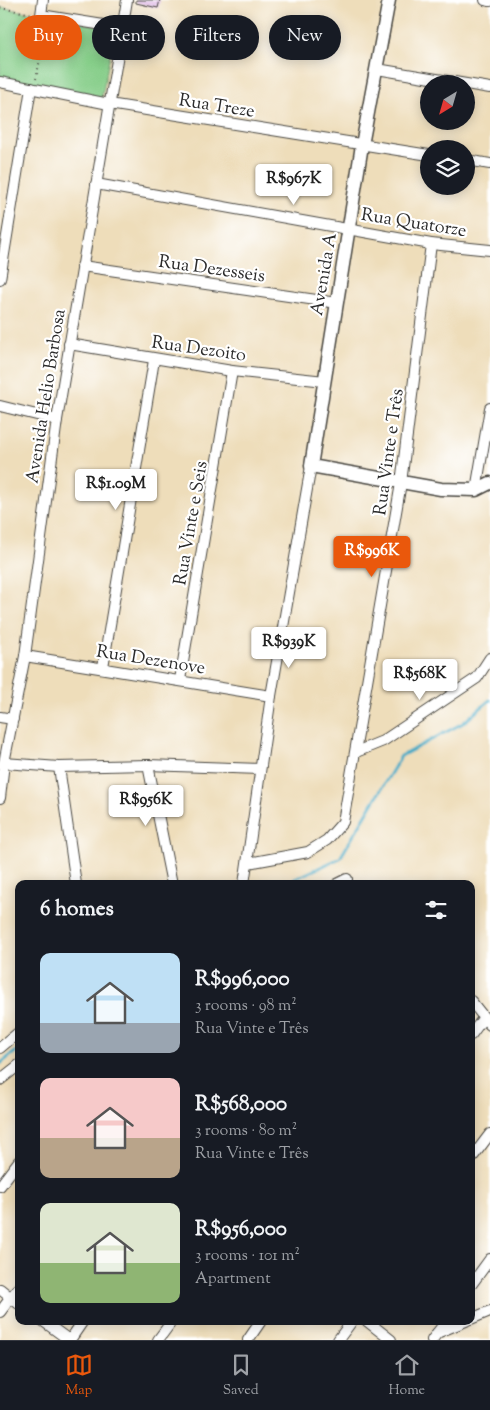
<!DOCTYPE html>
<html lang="en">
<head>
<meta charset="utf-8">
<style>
	:root { --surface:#171b24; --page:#20242c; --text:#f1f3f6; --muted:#9ea1a6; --line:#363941; --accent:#ea580c }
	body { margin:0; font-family:"Sorts Mill Goudy",serif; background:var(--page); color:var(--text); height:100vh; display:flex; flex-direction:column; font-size:19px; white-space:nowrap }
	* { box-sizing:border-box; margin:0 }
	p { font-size:16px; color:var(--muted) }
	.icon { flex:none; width:28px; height:28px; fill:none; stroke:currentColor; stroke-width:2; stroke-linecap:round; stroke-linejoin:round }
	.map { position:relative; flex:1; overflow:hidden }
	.sheet { position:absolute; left:15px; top:880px; width:460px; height:445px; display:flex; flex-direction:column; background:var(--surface); border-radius:10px; box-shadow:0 2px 12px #0003 }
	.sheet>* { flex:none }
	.banner { position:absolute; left:15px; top:15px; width:460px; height:45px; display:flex; gap:10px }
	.needle { width:32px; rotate:217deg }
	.buttons { position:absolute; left:420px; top:75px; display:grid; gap:10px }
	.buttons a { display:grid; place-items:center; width:55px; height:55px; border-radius:50%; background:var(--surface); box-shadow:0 2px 12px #0003; font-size:25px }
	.price { position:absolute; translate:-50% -42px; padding:0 11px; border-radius:5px; background:#fff; color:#222; font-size:16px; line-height:32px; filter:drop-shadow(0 1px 2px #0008) }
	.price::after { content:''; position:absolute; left:50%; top:30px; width:15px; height:11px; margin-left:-8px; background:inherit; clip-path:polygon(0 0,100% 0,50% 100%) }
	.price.active { background:var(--accent); color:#fff }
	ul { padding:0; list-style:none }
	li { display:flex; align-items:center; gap:15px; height:125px; padding:0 25px }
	li span { display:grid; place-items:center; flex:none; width:140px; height:100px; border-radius:10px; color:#555 }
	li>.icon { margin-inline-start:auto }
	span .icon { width:60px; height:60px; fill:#fffc; stroke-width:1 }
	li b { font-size:21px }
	h2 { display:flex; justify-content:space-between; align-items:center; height:60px; padding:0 25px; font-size:21px }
	.tag { padding:0 18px; border-radius:22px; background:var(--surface); box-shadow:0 2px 12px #0003; font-size:18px; line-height:45px }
	.tag.active { background:var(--accent); color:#fff }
	.dock { display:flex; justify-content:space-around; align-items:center; height:70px; border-top:1px solid var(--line); background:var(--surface); font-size:14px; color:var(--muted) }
	.dock a { display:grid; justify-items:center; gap:2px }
	.dock .active { color:var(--accent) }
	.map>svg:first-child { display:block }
	.green { fill:#85cd88; stroke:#587c5a }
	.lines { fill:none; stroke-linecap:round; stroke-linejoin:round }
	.stream { stroke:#47abc6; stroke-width:3 }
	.building { fill:#d5a5dd }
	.minor-casing { stroke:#484640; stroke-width:12 }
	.major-casing { stroke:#484640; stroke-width:15 }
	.path { stroke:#484640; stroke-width:2; stroke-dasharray:1 4; stroke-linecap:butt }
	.minor { stroke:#fff; stroke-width:10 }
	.major { stroke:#fff; stroke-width:12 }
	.labels { text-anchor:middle; stroke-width:4.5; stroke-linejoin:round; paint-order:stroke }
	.street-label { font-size:18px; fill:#2b2b2b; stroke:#fff }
</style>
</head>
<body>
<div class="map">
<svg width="490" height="1340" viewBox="0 0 490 1340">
	<rect width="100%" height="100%" fill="#fff"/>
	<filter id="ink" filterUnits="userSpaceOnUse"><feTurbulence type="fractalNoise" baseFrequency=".02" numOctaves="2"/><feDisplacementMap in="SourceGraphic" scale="10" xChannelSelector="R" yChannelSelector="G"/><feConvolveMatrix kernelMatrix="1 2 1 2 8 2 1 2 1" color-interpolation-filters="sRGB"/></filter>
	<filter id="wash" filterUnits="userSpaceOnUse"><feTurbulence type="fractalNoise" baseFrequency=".0096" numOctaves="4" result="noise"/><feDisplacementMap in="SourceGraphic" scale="20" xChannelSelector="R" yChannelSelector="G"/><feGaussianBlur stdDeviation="1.12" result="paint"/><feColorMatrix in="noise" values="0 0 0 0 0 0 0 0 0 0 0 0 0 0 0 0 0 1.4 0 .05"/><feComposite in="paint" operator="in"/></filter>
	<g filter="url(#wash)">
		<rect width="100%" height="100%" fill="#eeddba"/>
		<path class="green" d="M 0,7 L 115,29 L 101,102 L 0,82 Z"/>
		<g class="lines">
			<g class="stream">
				<path d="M 284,884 L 340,858 L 401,756 L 463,723 L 490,700"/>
				<path d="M 0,1064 L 19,1049"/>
			</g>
		</g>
		<g id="blocks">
			<path class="building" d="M 136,0 L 160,0 L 158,8 L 136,3 Z"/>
		</g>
	</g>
	<g filter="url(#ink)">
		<use href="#blocks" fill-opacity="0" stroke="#484640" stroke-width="1"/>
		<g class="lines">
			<g class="minor-casing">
				<g id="minor">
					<path d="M 43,0 L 41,15 L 122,28"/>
					<path d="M 485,0 L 490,1"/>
					<path d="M 377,69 L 490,88"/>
					<path d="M 0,82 L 109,104 L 429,155"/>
					<path d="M 466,160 L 490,164"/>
					<path d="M 96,184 L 431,244 L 490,250"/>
					<path d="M 82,266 L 337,303"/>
					<path d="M 0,279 L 31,88"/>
					<path d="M 69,344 L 232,371 L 325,381"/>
					<path d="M 0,406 L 57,420"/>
					<path d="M 476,490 L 490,408"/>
					<path d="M 25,656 L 271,696"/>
					<path d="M 103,667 L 154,360"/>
					<path d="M 180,680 L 232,371"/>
					<path d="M 0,717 L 13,719"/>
					<path d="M 356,752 L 383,741 L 477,678 L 490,658"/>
					<path d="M 4,763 L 59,767 L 148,765 L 260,769"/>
					<path d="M 148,765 L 172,884"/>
					<path d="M 59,767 L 76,884"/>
					<path d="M 0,798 L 4,763 L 25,656 L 57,420 L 127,0"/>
					<path d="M 248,863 L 308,852 L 327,840 L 343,822 L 401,483 L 431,244"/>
					<path d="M 244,884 L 271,696 L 311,466"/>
					<path d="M 337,884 L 347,879"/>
					<path d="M 471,1001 L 490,1025"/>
					<path d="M 471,1035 L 484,1017"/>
					<path d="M 0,1048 L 19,1032"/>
					<path d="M 0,1080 L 19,1065"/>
					<path d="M 471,1159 L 490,1134"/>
					<path d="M 0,1186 L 19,1161"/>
					<path d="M 471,1285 L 490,1259"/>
					<path d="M 0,1289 L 19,1304"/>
					<path d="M 0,1312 L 19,1287"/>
					<path d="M 471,1319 L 490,1311"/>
					<path d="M 43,1321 L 69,1340"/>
					<path d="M 367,1321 L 391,1340"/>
					<path d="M 437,1333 L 466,1321"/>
					<path d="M 70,1340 L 83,1321"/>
					<path d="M 158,1340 L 172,1321"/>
					<path d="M 248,1340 L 261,1321"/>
					<path d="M 338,1340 L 352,1321"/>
					<path d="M 432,1340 L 446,1321"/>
				</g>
			</g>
			<g class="major-casing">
				<path id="major" d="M 389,0 L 362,145 L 311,466 L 441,489 L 476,490 L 490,483"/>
			</g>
			<g class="path">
				<path d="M 0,8 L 33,14"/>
				<path d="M 36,79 L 47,25"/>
			</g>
			<use href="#minor" class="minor"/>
			<use href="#major" class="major"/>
		</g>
	</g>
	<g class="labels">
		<g class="street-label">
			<text transform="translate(217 105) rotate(9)" y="6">Rua Treze</text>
			<text transform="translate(414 222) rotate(9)" y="6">Rua Quatorze</text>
			<text transform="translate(212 268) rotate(8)" y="6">Rua Dezesseis</text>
			<text transform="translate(323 274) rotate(-80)" y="6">Avenida A</text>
			<text transform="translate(199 348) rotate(8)" y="6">Rua Dezoito</text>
			<text transform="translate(45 396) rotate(-81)" y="6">Avenida Helio Barbosa</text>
			<text transform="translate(388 452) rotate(-82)" y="6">Rua Vinte e Três</text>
			<text transform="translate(190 523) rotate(-80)" y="6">Rua Vinte e Seis</text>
			<text transform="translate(151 659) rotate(9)" y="6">Rua Dezenove</text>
		</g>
	</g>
</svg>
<div class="buttons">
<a><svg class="needle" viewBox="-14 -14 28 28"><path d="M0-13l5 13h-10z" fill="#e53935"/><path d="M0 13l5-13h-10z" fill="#9ea1a6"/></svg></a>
<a><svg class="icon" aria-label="layers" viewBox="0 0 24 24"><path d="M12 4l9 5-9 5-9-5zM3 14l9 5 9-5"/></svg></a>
</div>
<b class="price" style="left:294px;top:206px">R$967K</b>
<b class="price" style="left:116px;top:511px">R$1.09M</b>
<b class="price active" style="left:372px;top:578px">R$996K</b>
<b class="price" style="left:289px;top:669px">R$939K</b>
<b class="price" style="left:420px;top:701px">R$568K</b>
<b class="price" style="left:146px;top:827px">R$956K</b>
<div class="banner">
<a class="tag active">Buy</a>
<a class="tag">Rent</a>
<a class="tag">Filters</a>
<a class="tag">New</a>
</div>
<section class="sheet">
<h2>6 homes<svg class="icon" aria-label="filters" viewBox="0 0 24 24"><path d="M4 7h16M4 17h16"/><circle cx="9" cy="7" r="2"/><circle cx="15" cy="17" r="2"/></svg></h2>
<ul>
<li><span style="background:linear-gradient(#bfe0f5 70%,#9aa5b1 0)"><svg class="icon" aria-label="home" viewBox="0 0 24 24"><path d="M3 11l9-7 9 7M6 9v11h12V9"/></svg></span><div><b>R$996,000</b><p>3 rooms · 98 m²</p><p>Rua Vinte e Três</p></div></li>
<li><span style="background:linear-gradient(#f6c9c9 60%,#b9a48a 0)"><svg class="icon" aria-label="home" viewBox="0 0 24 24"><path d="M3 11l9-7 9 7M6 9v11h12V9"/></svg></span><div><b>R$568,000</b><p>3 rooms · 80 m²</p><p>Rua Vinte e Três</p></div></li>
<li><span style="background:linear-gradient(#dfe7d0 60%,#8fb573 0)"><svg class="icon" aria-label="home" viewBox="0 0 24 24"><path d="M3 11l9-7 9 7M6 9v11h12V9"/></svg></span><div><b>R$956,000</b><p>3 rooms · 101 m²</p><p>Apartment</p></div></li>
</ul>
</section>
</div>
<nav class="dock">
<a class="active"><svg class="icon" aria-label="map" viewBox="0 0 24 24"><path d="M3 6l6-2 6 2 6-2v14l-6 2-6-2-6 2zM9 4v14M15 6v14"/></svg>Map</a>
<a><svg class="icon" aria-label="saved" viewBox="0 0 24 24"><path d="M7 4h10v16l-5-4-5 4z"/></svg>Saved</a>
<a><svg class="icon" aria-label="home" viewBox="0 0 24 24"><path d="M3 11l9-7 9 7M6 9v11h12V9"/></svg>Home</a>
</nav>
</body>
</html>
